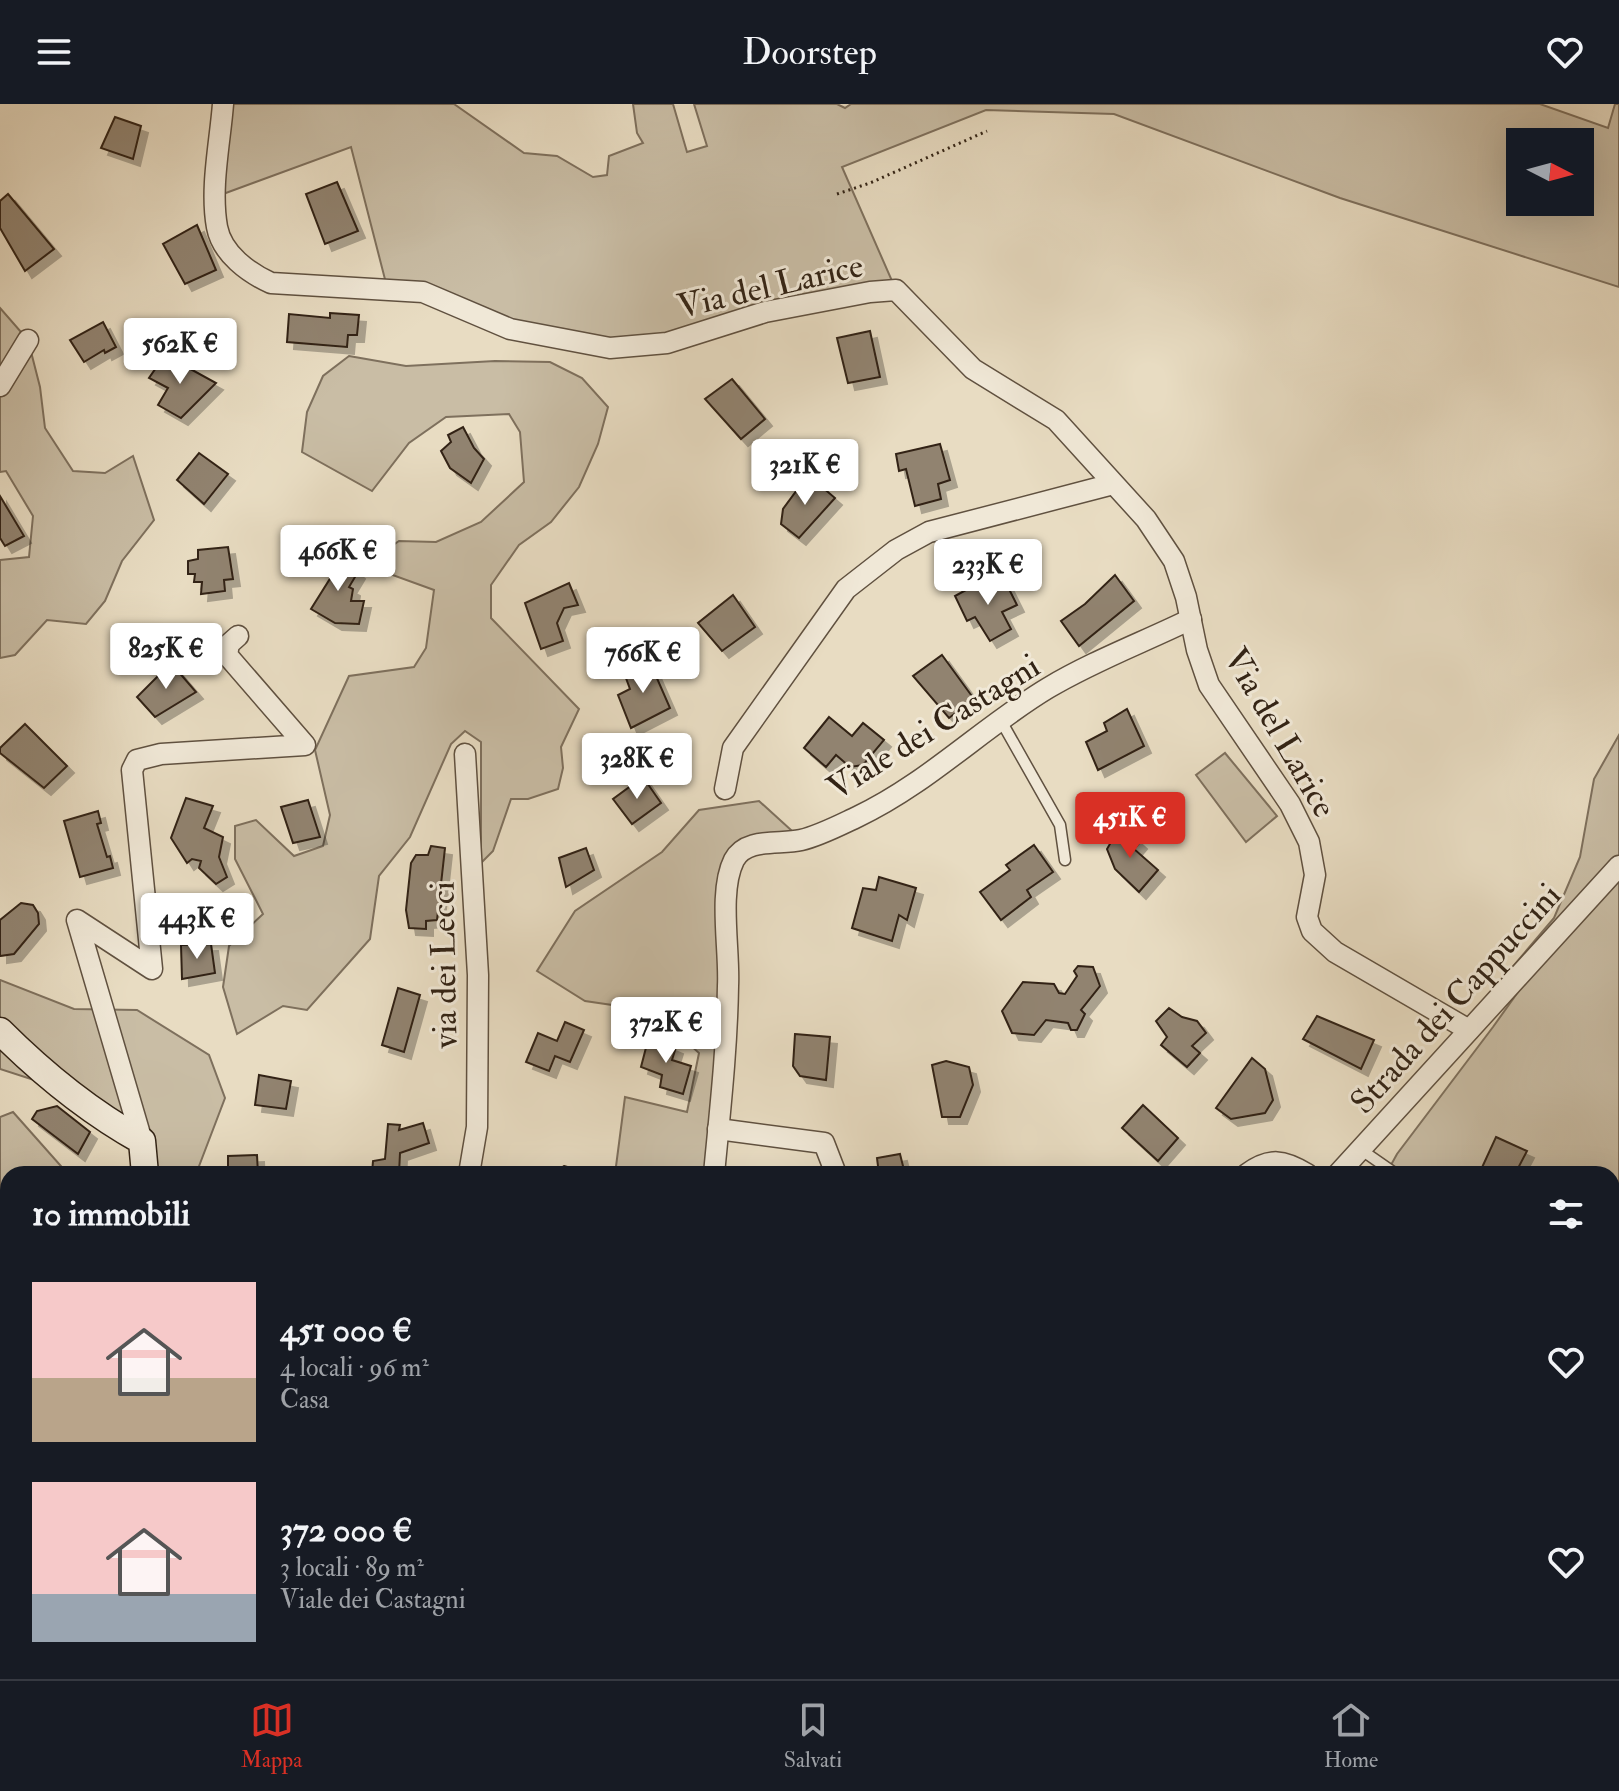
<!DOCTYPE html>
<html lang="it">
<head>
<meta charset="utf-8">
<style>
	:root { --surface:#171b24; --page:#242831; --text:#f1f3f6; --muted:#9ea1a6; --line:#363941; --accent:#d93025 }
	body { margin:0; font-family:"IM FELL Double Pica",serif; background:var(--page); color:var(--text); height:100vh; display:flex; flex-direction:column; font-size:30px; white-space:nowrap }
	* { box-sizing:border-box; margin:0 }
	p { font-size:26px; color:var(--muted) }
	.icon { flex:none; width:44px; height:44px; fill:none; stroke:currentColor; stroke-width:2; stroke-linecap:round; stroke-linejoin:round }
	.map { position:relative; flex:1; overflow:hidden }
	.details { position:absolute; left:0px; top:1062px; width:1620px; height:514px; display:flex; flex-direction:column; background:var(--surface); border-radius:24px 24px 0 0; box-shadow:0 8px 32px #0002 }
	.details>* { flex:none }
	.needle { width:52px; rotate:96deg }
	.fabs { position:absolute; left:1506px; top:24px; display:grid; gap:16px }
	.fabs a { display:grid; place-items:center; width:88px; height:88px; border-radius:0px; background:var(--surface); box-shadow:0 8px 32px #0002; font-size:40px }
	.price { position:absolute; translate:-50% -68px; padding:0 18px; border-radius:8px; background:#fff; color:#222; font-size:26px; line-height:52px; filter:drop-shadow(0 2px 4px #0008) }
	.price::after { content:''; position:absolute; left:50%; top:48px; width:24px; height:18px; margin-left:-12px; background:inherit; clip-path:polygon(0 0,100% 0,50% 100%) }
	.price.on { background:var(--accent); color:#fff }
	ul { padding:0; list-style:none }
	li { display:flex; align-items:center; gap:24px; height:200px; padding:0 32px }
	li span { display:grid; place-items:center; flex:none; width:224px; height:160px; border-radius:0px; color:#555 }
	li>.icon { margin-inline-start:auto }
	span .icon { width:96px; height:96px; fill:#fffc; stroke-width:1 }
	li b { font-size:34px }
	h2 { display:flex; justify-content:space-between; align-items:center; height:96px; padding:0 32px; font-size:34px }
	header { display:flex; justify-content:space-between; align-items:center; height:104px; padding:0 32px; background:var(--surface); font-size:36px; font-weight:600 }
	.tabs { display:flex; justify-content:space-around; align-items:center; height:112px; border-top:2px solid var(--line); background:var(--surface); font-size:22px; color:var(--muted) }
	.tabs a { display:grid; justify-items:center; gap:4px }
	.tabs .on { color:var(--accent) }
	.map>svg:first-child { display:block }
	.green { fill:#c9bda5; stroke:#7e705d; stroke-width:2; fill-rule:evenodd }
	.building { fill:#91836f; stroke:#322315; stroke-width:2; filter:url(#shadow) }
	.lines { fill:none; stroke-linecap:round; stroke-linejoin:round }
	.lane-casing { stroke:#605140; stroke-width:13 }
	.street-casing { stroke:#605140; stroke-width:23 }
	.secondary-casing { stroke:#322315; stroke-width:29 }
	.path { stroke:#322315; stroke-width:3; stroke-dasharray:2 4; stroke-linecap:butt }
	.lane { stroke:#f0e8d7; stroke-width:10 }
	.street { stroke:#f0e8d7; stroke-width:20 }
	.secondary { stroke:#f0e8d7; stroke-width:26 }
	.labels { text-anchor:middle; stroke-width:6; stroke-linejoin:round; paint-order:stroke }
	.street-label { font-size:34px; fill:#322315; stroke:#f0e8d7 }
</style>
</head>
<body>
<header><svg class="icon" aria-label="menu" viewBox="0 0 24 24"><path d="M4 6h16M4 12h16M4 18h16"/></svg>Doorstep<svg class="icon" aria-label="heart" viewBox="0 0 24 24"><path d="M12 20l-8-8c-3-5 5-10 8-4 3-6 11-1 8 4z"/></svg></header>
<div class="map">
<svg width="1619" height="1575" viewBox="0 0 1619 1575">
	<defs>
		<filter id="shadow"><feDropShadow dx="7" dy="7" stdDeviation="0" flood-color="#0004"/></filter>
	</defs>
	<rect width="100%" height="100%" fill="#e8dcc2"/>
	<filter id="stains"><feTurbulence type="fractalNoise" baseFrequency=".0025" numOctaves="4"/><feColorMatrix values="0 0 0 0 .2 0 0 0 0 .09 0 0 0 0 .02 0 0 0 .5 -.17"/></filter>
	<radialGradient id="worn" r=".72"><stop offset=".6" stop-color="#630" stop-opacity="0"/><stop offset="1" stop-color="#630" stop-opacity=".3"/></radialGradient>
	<g class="green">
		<path d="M 223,0 L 454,0 L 524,49 L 557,52 L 593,73 L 607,71 L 609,52 L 643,39 L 637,29 L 633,0 L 673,0 L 687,48 L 707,42 L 694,0 L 837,0 L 845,4 L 851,0 L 1540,0 L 1608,24 L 1615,0 L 1619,0 L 1619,183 L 1340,94 L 1114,10 L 986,6 L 842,63 L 896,186 L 604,243 L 388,187 L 351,43 L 215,93 ZM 1520,38 L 1580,38 L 1580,98 L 1520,98 Z"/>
		<path d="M 0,204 L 28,236 L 40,283 L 45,324 L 73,367 L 105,369 L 133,352 L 154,416 L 122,457 L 105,497 L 86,520 L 47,516 L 15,551 L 0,554 L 0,456 L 29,453 L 33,412 L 6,367 L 0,368 Z"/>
		<path d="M 349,252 L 406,262 L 495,257 L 550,258 L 582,274 L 608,303 L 598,340 L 579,383 L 551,418 L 519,441 L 491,481 L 491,514 L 579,605 L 561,643 L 563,664 L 558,685 L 528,695 L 511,695 L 493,747 L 481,759 L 481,638 L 465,627 L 451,640 L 410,733 L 379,772 L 370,835 L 307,906 L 283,902 L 237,930 L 223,883 L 229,842 L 263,810 L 235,755 L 235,722 L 256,716 L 294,752 L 323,742 L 330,711 L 315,646 L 349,572 L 414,563 L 426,544 L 434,486 L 387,469 L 379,451 L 399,437 L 436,438 L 481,418 L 524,378 L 520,328 L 509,310 L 446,313 L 409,339 L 372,387 L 302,348 L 307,308 L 323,272 Z"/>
		<path d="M 1619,631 L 1619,1575 L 1317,1575 L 1316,1568 L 1612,1568 L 1612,1070 L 1386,1070 L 1397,1050 L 1493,923 L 1563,825 L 1471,912 L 1554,814 L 1580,753 L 1594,675 Z"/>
		<path d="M 1225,649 L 1277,712 L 1246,738 L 1196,671 Z"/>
		<path d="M 759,697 L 802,736 L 735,754 L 714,1070 L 615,1070 L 625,993 L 687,1008 L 699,949 L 653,907 L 585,897 L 537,867 L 575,807 L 662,748 L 699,706 Z"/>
		<path d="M 0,876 L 74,905 L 137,906 L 209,951 L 225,994 L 196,1070 L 145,1070 L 140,1029 L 65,986 L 0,965 Z"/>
		<path d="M 13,1008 L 68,1070 L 8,1070 L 8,1427 L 0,1430 L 0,1013 Z"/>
		<path d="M 0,1534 L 8,1547 L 8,1568 L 237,1568 L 241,1575 L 0,1575 Z"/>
		<path d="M 360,1568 L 554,1568 L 551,1575 L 359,1575 Z"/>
		<path d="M 664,1568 L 752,1568 L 751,1575 L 666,1575 Z"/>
		<path d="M 1072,1568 L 1144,1568 L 1145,1575 L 1076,1575 Z"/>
	</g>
	<g class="building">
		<path d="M 115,13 L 141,22 L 133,55 L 101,44 Z"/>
		<path d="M 337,78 L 358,127 L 325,140 L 306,90 Z"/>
		<path d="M 8,90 L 54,145 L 25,167 L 0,124 L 0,97 Z"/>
		<path d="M 197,121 L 216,166 L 185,180 L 163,140 Z"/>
		<path d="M 330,209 L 359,211 L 357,231 L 348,231 L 347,243 L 287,238 L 289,210 L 330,214 Z"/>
		<path d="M 103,218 L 116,243 L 105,249 L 104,246 L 84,258 L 70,236 Z"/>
		<path d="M 870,227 L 880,273 L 848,279 L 837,234 Z"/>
		<path d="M 165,251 L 216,279 L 181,314 L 158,301 L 168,284 L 149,274 Z"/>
		<path d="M 732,275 L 765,315 L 741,335 L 705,295 Z"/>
		<path d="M 463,323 L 474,344 L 484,355 L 471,379 L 450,364 L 441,347 L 451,338 L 448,331 Z"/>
		<path d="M 940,340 L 950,376 L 938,380 L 941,395 L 915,402 L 906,365 L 899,367 L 896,350 Z"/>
		<path d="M 199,349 L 228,370 L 204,400 L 177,376 Z"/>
		<path d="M 808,371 L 835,394 L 799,434 L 781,420 L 783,405 Z"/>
		<path d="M 0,392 L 24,432 L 5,442 L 0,434 Z"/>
		<path d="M 228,443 L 233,475 L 224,476 L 225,487 L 201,490 L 202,478 L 194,478 L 195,470 L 188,470 L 188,457 L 198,455 L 198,446 Z"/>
		<path d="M 329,445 L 358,468 L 349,483 L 353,485 L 351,497 L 364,497 L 359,520 L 335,519 L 311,505 L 331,473 L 320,461 Z"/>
		<path d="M 1115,471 L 1134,497 L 1079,542 L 1061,517 L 1085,500 Z"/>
		<path d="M 1004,475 L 1017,501 L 1002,508 L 1011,525 L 990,537 L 975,513 L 967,517 L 955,492 L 975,481 L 980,487 Z"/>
		<path d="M 569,479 L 578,501 L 564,504 L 557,519 L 563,537 L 541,545 L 525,499 Z"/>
		<path d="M 733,491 L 755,523 L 722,547 L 698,519 Z"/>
		<path d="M 942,551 L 974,595 L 949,614 L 913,572 Z"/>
		<path d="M 649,556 L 670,604 L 631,624 L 618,591 L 630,585 L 623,566 Z"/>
		<path d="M 171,559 L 196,588 L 155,613 L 137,593 Z"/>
		<path d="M 1127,605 L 1144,642 L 1098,666 L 1086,638 L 1107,627 L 1104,619 Z"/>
		<path d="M 829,613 L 852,632 L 863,619 L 884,636 L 863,661 L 850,663 L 836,651 L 826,663 L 804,644 Z"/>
		<path d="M 25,620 L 67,662 L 44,684 L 0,649 L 0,644 Z"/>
		<path d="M 643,673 L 661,699 L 632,720 L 613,695 Z"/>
		<path d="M 186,694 L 213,702 L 204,724 L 223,733 L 219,753 L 227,773 L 216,780 L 199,764 L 201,757 L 192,755 L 187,759 L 171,734 Z"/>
		<path d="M 308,696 L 320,733 L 293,739 L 281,703 Z"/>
		<path d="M 98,707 L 101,719 L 97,720 L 107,753 L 110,752 L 113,764 L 80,773 L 64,717 Z"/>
		<path d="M 1121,721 L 1140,738 L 1134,745 L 1158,766 L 1139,788 L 1115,765 L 1107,745 Z"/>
		<path d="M 1034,741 L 1053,768 L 1027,786 L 1031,793 L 1001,816 L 980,788 L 1010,766 L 1006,761 Z"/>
		<path d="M 431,742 L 445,744 L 437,816 L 426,817 L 426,825 L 409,824 L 406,806 L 411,759 L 416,751 L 428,751 Z"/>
		<path d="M 586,744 L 594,766 L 566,783 L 559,754 Z"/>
		<path d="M 879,773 L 916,784 L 907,816 L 899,811 L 892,837 L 852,824 L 863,784 L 876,786 Z"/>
		<path d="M 21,799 L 33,801 L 38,809 L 39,820 L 14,850 L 0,852 L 0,816 Z"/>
		<path d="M 211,840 L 215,869 L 182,875 L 181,841 Z"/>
		<path d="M 1078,862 L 1093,863 L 1100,882 L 1081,906 L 1085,910 L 1077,926 L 1071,926 L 1068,919 L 1046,916 L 1034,931 L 1012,929 L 1002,907 L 1023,878 L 1054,880 L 1059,889 L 1065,890 L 1077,872 L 1074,867 Z"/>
		<path d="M 398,884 L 420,891 L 404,948 L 382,941 Z"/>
		<path d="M 1169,904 L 1182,913 L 1197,917 L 1206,929 L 1192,942 L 1200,949 L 1187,963 L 1161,941 L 1167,933 L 1156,917 Z"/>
		<path d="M 1317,912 L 1374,936 L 1361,965 L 1303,935 Z"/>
		<path d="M 565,918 L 584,926 L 570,958 L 555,952 L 549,967 L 526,958 L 538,929 L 557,937 Z"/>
		<path d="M 795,930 L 830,933 L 826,976 L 800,972 L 793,962 Z"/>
		<path d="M 649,932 L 676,943 L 672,956 L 691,962 L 683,990 L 660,983 L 662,971 L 641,963 Z"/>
		<path d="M 1252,954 L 1265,965 L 1273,996 L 1265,1009 L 1231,1015 L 1216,1004 Z"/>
		<path d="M 946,957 L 969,963 L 973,981 L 960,1013 L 942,1013 L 932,961 Z"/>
		<path d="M 259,971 L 291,977 L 286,1005 L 255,1001 Z"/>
		<path d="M 1143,1001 L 1178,1034 L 1158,1057 L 1122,1024 Z"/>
		<path d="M 57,1002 L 90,1028 L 78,1050 L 32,1015 L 37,1007 Z"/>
		<path d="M 423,1019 L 429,1039 L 400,1049 L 399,1070 L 372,1070 L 373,1057 L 385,1055 L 388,1020 L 400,1021 L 399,1026 Z"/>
		<path d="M 1496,1033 L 1527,1047 L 1515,1070 L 1479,1070 Z"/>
		<path d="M 900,1050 L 905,1070 L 879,1070 L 877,1054 Z"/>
		<path d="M 257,1051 L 258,1070 L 228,1070 L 228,1052 Z"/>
		<path d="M 564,1062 L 591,1070 L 552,1070 Z"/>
		<path d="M 570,1568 L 582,1568 L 589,1575 L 563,1575 Z"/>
		<path d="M 784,1568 L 816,1568 L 818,1574 L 827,1572 L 827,1575 L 785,1575 Z"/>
		<path d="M 887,1568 L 928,1568 L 934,1575 L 887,1575 Z"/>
		<path d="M 995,1568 L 1027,1568 L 1027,1575 L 996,1575 Z"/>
	</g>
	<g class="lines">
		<g class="lane-casing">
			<g id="lane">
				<path d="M 1000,615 L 1060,721 L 1065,756"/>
				<path d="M 1360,1045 L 1396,1070"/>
			</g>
		</g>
		<g class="street-casing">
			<g id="street">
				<path d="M 223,0 C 220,39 210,84 217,123 C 222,150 249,169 271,179 L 423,188 L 510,225 L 610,244 L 667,239 L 765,208 L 870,188 L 896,186 L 973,265 L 1056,316 L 1146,415 L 1174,457 L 1186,493 L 1197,546 L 1209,581 L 1290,700 L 1309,738 L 1315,771 L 1307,813 L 1312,827 L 1335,848 L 1469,926"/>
				<path d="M 0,282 L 28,236"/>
				<path d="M 465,650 L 478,871 L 477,1023 L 469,1070"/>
				<path d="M 725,685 L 733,644 L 846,485 L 896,446 L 929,428 L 1113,380"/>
				<path d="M 718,1025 L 824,1039 L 836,1070"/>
				<path d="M 142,1037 L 77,816 L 152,865 L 132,666 L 137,656 L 161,650 L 305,641 L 227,551 L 229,540 L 238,532"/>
				<path d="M 714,1070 C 720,1007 727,945 728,882 C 730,846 718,788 734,756 C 746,733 780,741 801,736 C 819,732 840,721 857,713 C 927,680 983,623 1048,584 C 1093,557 1144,538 1191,515"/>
				<path d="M 1247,1070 C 1270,1053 1284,1056 1307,1070"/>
				<path d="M 1338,1070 L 1619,762"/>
				<path d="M 418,1568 L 419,1575"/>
				<path d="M 664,1568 L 666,1575"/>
				<path d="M 1286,1575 L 1286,1568"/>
			</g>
		</g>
		<g class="secondary-casing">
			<g id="secondary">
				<path d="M 0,927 C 44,971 88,1007 142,1037 L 145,1070"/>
				<path d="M 164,1568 L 167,1575"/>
			</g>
		</g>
		<path class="path" d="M 837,90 L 870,79 L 987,27"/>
		<use href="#lane" class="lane"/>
		<use href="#street" class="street"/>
		<use href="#secondary" class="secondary"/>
	</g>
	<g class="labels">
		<g class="street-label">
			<text transform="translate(770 181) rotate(-13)" y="12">Via del Larice</text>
			<text transform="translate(933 622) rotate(-32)" y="12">Viale dei Castagni</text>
			<text transform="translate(1281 628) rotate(60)" y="12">Via del Larice</text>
			<text transform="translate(443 861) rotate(-91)" y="12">via dei Lecci</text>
			<text transform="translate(1455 894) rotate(-48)" y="12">Strada dei Cappuccini</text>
		</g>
	</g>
	<rect width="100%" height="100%" filter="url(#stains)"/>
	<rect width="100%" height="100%" fill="url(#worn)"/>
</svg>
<div class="fabs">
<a><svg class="needle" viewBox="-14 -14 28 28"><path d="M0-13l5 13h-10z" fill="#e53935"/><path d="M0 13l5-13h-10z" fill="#9ea1a6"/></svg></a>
</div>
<b class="price" style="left:180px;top:282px">562K €</b>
<b class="price" style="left:805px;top:403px">321K €</b>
<b class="price" style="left:338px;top:489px">466K €</b>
<b class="price" style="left:988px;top:503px">233K €</b>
<b class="price" style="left:166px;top:587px">825K €</b>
<b class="price" style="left:643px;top:591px">766K €</b>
<b class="price" style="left:637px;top:697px">328K €</b>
<b class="price on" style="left:1130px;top:756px">451K €</b>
<b class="price" style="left:197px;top:857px">443K €</b>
<b class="price" style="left:666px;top:961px">372K €</b>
<section class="details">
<h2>10 immobili<svg class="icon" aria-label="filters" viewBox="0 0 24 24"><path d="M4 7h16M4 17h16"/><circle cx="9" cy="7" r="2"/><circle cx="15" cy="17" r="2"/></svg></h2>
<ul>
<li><span style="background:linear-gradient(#f6c9c9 60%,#b9a48a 0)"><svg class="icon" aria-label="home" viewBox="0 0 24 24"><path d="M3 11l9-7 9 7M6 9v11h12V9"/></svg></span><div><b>451 000 €</b><p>4 locali · 96 m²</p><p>Casa</p></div><svg class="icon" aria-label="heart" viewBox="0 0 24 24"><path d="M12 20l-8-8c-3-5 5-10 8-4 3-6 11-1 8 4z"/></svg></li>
<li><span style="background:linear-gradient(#f6c9c9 70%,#9aa5b1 0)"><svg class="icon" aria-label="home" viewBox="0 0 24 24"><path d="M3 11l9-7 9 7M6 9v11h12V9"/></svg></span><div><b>372 000 €</b><p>3 locali · 89 m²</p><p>Viale dei Castagni</p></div><svg class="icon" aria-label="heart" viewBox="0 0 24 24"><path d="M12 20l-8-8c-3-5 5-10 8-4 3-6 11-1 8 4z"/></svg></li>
</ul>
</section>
</div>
<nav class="tabs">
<a class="on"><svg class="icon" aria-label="map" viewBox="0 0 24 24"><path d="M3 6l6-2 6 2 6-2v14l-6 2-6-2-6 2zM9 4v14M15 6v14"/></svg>Mappa</a>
<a><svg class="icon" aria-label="saved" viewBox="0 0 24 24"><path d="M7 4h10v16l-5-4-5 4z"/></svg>Salvati</a>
<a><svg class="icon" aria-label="home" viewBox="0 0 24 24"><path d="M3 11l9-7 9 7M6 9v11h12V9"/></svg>Home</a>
</nav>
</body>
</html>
